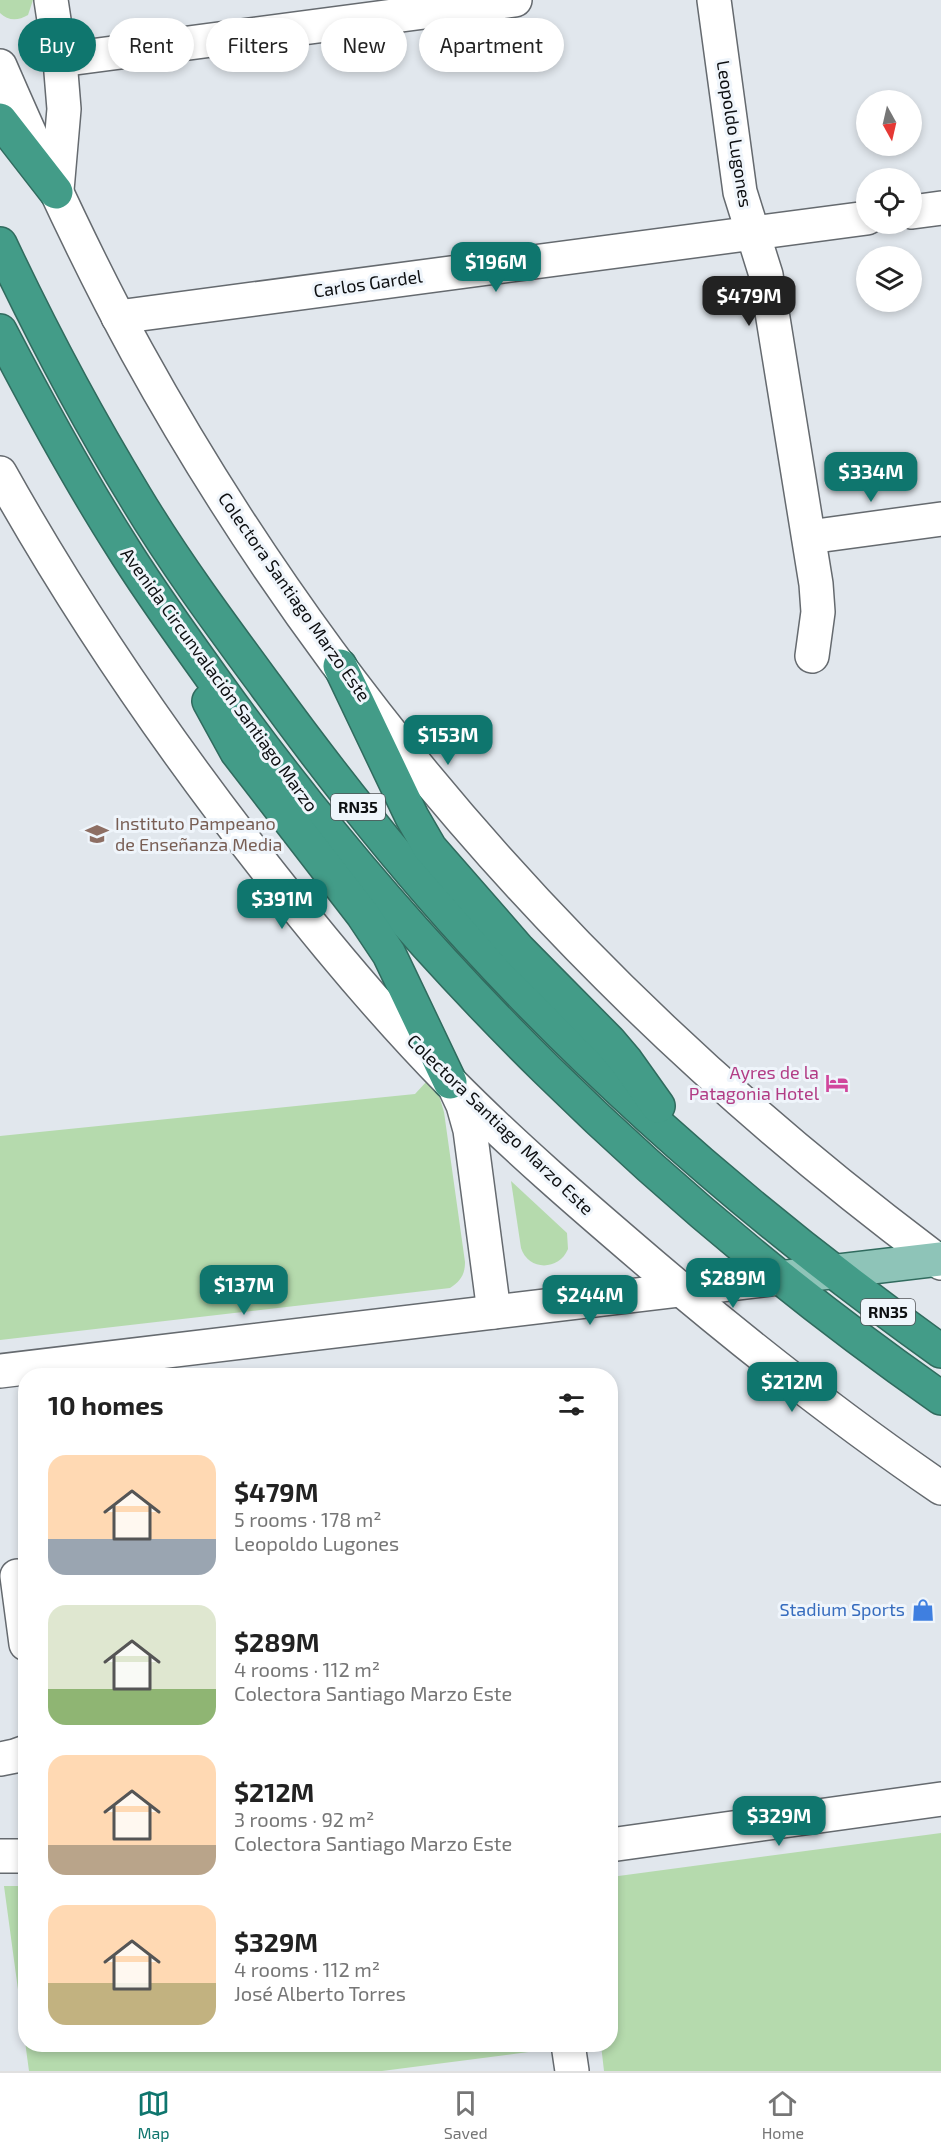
<!DOCTYPE html>
<html lang="en">
<head>
<meta charset="utf-8">
<style>
	:root { --surface:#fff; --page:#f2f2f2; --text:#222; --muted:#767676; --line:#e0e0e0; --accent:#0f766e }
	body { margin:0; font-family:"Exo 2",sans-serif; background:var(--page); color:var(--text); height:100vh; display:flex; flex-direction:column; font-size:22px; white-space:nowrap }
	* { box-sizing:border-box; margin:0 }
	p { font-size:20px; color:var(--muted) }
	.icon { flex:none; width:33px; height:33px; fill:none; stroke:currentColor; stroke-width:2; stroke-linecap:round; stroke-linejoin:round }
	.map { position:relative; flex:1; overflow:hidden }
	.side { position:absolute; left:18px; top:1368px; width:600px; height:684px; display:flex; flex-direction:column; background:var(--surface); border-radius:24px; box-shadow:0 3px 9px #0003 }
	.side>* { flex:none }
	.guide { position:absolute; left:18px; top:18px; width:600px; height:54px; display:flex; gap:12px }
	.needle { width:39px; rotate:172deg }
	.fabs { position:absolute; left:856px; top:90px; display:grid; gap:12px }
	.fabs a { display:grid; place-items:center; width:66px; height:66px; border-radius:50%; background:var(--surface); box-shadow:0 3px 9px #0003; font-size:30px }
	.price { position:absolute; translate:-50% -51px; padding:0 14px; border-radius:12px; background:var(--accent); color:#fff; font-size:20px; line-height:39px; filter:drop-shadow(0 2px 3px #0008) }
	.price::after { content:''; position:absolute; left:50%; top:36px; width:18px; height:14px; margin-left:-9px; background:inherit; clip-path:polygon(0 0,100% 0,50% 100%) }
	.price.current { background:#222; color:#fff }
	ul { padding:0; list-style:none }
	li { display:flex; align-items:center; gap:18px; height:150px; padding:0 30px }
	li span { display:grid; place-items:center; flex:none; width:168px; height:120px; border-radius:18px; color:#555 }
	li>.icon { margin-inline-start:auto }
	span .icon { width:72px; height:72px; fill:#fffc; stroke-width:1 }
	li b { font-size:26px }
	h2 { display:flex; justify-content:space-between; align-items:center; height:72px; padding:0 30px; font-size:26px }
	.chip { padding:0 21px; border-radius:27px; background:var(--surface); box-shadow:0 3px 9px #0003; font-size:21px; line-height:54px }
	.chip.current { background:var(--accent); color:#fff }
	.tabs { display:flex; justify-content:space-around; align-items:center; height:84px; border-top:2px solid var(--line); background:var(--surface); font-size:16px; color:var(--muted) }
	.tabs a { display:grid; justify-items:center; gap:3px }
	.tabs .current { color:var(--accent) }
	.map>svg:first-child { display:block }
	.green { fill:#b5daad }
	.lines { fill:none; stroke-linecap:round; stroke-linejoin:round }
	.minor-casing { stroke:#656a6f; stroke-width:36 }
	.major-casing { stroke:#306b5e; stroke-width:36 }
	.highway-casing { stroke:#306b5e; stroke-width:36 }
	.minor { stroke:#fff; stroke-width:33 }
	.major { stroke:#8ec4b8; stroke-width:33 }
	.highway { stroke:#439c88; stroke-width:33 }
	.labels { text-anchor:middle; stroke-width:6; stroke-linejoin:round; paint-order:stroke }
	.shield { fill:#eff5fb; stroke:#515457; stroke-width:1.5 }
	.shield-label { font-size:16px; font-weight:bold; fill:#0d0f11 }
	.street-label { font-size:18px; fill:#0d0f11; stroke:#eff5fb }
	.education-label { font-size:18px; fill:#785e54; stroke:#eff5fb; text-anchor:start }
	.hotel-label { font-size:18px; fill:#b23c85; stroke:#eff5fb; text-anchor:end }
	.shop-label { font-size:18px; fill:#366cbe; stroke:#eff5fb; text-anchor:end }
</style>
</head>
<body>
<div class="map">
<svg width="941" height="2071" viewBox="0 0 941 2071">
	<rect width="100%" height="100%" fill="#e1e7ed"/>
	<g class="green">
		<path d="M 0,0 L 33,0 L 28,15 C 18,21 8,21 0,13 Z"/>
		<path d="M 427,1081 L 438,1092 L 444,1112 L 465,1262 C 465,1274 461,1281 450,1288 L 0,1340 L 0,1136 L 415,1094 Z"/>
		<path d="M 511,1181 L 567,1233 L 568,1249 C 559,1271 528,1271 521,1248 Z"/>
		<path d="M 941,1833 L 941,2071 L 604,2071 L 601,2045 L 610,2044 L 611,1877 Z"/>
		<path d="M 4,1886 L 25,1886 L 26,2044 L 535,2044 L 536,2051 L 382,2071 L 29,2071 Z"/>
	</g>
	<g class="lines">
		<g class="minor-casing">
			<g id="minor">
				<path d="M 51,0 L 60,60 L 64,109 L 57,190"/>
				<path d="M 714,0 L 740,192 L 766,275 L 816,584 L 818,612 L 812,656"/>
				<path d="M 60,60 L 515,0"/>
				<path d="M 0,66 C 42,163 86,259 137,352 C 337,715 609,1016 941,1263"/>
				<path d="M 912,212 L 941,208"/>
				<path d="M 118,317 L 867,218"/>
				<path d="M 0,473 C 80,616 173,751 275,880 C 330,950 387,1018 449,1081 C 513,1146 583,1206 652,1265 C 745,1344 840,1419 941,1488"/>
				<path d="M 809,537 L 941,519"/>
				<path d="M 456,1090 L 463,1105 L 470,1130 L 494,1312"/>
				<path d="M 0,1371 L 779,1278"/>
				<path d="M 17,1576 L 26,1644"/>
				<path d="M 0,1759 L 15,1756 L 26,1752"/>
				<path d="M 610,1845 L 941,1799"/>
				<path d="M 0,1856 L 26,1856"/>
				<path d="M 568,2044 L 572,2071"/>
			</g>
		</g>
		<g class="major-casing">
			<path id="major" d="M 779,1278 L 941,1259"/>
		</g>
		<g class="highway-casing">
			<g id="highway">
				<path d="M 0,120 L 56,192"/>
				<path d="M 0,244 C 41,331 86,416 136,498 C 175,563 221,625 266,686 C 330,774 397,859 470,939 C 611,1093 771,1230 941,1351"/>
				<path d="M 0,331 C 38,404 77,476 121,545 C 150,592 183,637 215,682 C 414,960 661,1202 941,1398"/>
				<path d="M 340,666 L 412,817 L 430,848 L 519,950 L 609,1041 L 626,1061 L 658,1106"/>
				<path d="M 209,701 L 237,752 L 363,915 L 389,954 L 450,1082"/>
			</g>
		</g>
		<use href="#minor" class="minor"/>
		<use href="#major" class="major"/>
		<use href="#highway" class="highway"/>
	</g>
	<defs>
		<g id="school-bare" transform="scale(1.8)"><path d="M0-5L7-2L0 1L-7-2ZM-4 1L0 2.5L4 1V4Q0 6-4 4Z" fill="#8d6e63" stroke="#eff5fb" stroke-width="2.5" paint-order="stroke"/></g>
		<g id="hotel-bare" transform="scale(1.8)"><path d="M-6-4.5h1.5V1H6V5H4.5V3h-9V5H-6ZM-4 0a1.8 1.8 0 1 1 3.6 0ZM.5 0V-2.5h3Q6-2.5 6 0Z" fill="#d1479c" stroke="#eff5fb" stroke-width="2.5" paint-order="stroke"/></g>
		<g id="shop-bare" transform="scale(1.8)"><path d="M-5-2.5h2.3a2.7 3.5 0 0 1 5.4 0H5L5.5 6h-11ZM-1.5-2.5h3a1.5 2.3 0 0 0-3 0Z" fill="#3f7fe0" stroke="#eff5fb" stroke-width="2.5" paint-order="stroke"/></g>
	</defs>
	<g fill-rule="evenodd">
		<use href="#school-bare" x="97" y="834"/>
		<use href="#hotel-bare" x="837" y="1083"/>
		<use href="#shop-bare" x="923" y="1610"/>
	</g>
	<g class="labels">
		<g class="shield">
			<rect x="331" y="794" width="54" height="26" rx="4.5"/>
			<rect x="861" y="1299" width="54" height="26" rx="4.5"/>
		</g>
		<g class="shield-label">
			<text x="358" y="813">RN35</text>
			<text x="888" y="1318">RN35</text>
		</g>
		<g class="street-label">
			<text transform="translate(734 134) rotate(81)" y="6">Leopoldo Lugones</text>
			<text transform="translate(368 284) rotate(-8)" y="6">Carlos Gardel</text>
			<text transform="translate(294 597) rotate(55)" y="6">Colectora Santiago Marzo Este</text>
			<text transform="translate(219 680) rotate(54)" y="6">Avenida Circunvalación Santiago Marzo</text>
			<text transform="translate(500 1125) rotate(44)" y="6">Colectora Santiago Marzo Este</text>
		</g>
		<g class="education-label">
			<text x="115" y="830">Instituto Pampeano<tspan x="115" dy="21">de Enseñanza Media</tspan></text>
		</g>
		<g class="hotel-label">
			<text x="819" y="1079">Ayres de la<tspan x="819" dy="21">Patagonia Hotel</tspan></text>
		</g>
		<g class="shop-label">
			<text x="905" y="1616">Stadium Sports</text>
		</g>
	</g>
</svg>
<div class="fabs">
<a><svg class="needle" viewBox="-14 -14 28 28"><path d="M0-13l5 13h-10z" fill="#e53935"/><path d="M0 13l5-13h-10z" fill="#767676"/></svg></a>
<a><svg class="icon" aria-label="locate" viewBox="0 0 24 24"><circle cx="12" cy="12" r="6"/><path d="M12 2v4M12 18v4M2 12h4M18 12h4"/></svg></a>
<a><svg class="icon" aria-label="layers" viewBox="0 0 24 24"><path d="M12 4l9 5-9 5-9-5zM3 14l9 5 9-5"/></svg></a>
</div>
<b class="price" style="left:496px;top:293px">$196M</b>
<b class="price current" style="left:749px;top:327px">$479M</b>
<b class="price" style="left:871px;top:503px">$334M</b>
<b class="price" style="left:448px;top:766px">$153M</b>
<b class="price" style="left:282px;top:930px">$391M</b>
<b class="price" style="left:733px;top:1309px">$289M</b>
<b class="price" style="left:244px;top:1316px">$137M</b>
<b class="price" style="left:590px;top:1326px">$244M</b>
<b class="price" style="left:792px;top:1413px">$212M</b>
<b class="price" style="left:779px;top:1847px">$329M</b>
<div class="guide">
<a class="chip current">Buy</a>
<a class="chip">Rent</a>
<a class="chip">Filters</a>
<a class="chip">New</a>
<a class="chip">Apartment</a>
</div>
<section class="side">
<h2>10 homes<svg class="icon" aria-label="filters" viewBox="0 0 24 24"><path d="M4 7h16M4 17h16"/><circle cx="9" cy="7" r="2"/><circle cx="15" cy="17" r="2"/></svg></h2>
<ul>
<li><span style="background:linear-gradient(#ffd9b3 70%,#9aa5b1 0)"><svg class="icon" aria-label="home" viewBox="0 0 24 24"><path d="M3 11l9-7 9 7M6 9v11h12V9"/></svg></span><div><b>$479M</b><p>5 rooms · 178 m²</p><p>Leopoldo Lugones</p></div></li>
<li><span style="background:linear-gradient(#dfe7d0 70%,#8fb573 0)"><svg class="icon" aria-label="home" viewBox="0 0 24 24"><path d="M3 11l9-7 9 7M6 9v11h12V9"/></svg></span><div><b>$289M</b><p>4 rooms · 112 m²</p><p>Colectora Santiago Marzo Este</p></div></li>
<li><span style="background:linear-gradient(#ffd9b3 75%,#b9a48a 0)"><svg class="icon" aria-label="home" viewBox="0 0 24 24"><path d="M3 11l9-7 9 7M6 9v11h12V9"/></svg></span><div><b>$212M</b><p>3 rooms · 92 m²</p><p>Colectora Santiago Marzo Este</p></div></li>
<li><span style="background:linear-gradient(#ffd9b3 65%,#c2b280 0)"><svg class="icon" aria-label="home" viewBox="0 0 24 24"><path d="M3 11l9-7 9 7M6 9v11h12V9"/></svg></span><div><b>$329M</b><p>4 rooms · 112 m²</p><p>José Alberto Torres</p></div></li>
</ul>
</section>
</div>
<nav class="tabs">
<a class="current"><svg class="icon" aria-label="map" viewBox="0 0 24 24"><path d="M3 6l6-2 6 2 6-2v14l-6 2-6-2-6 2zM9 4v14M15 6v14"/></svg>Map</a>
<a><svg class="icon" aria-label="saved" viewBox="0 0 24 24"><path d="M7 4h10v16l-5-4-5 4z"/></svg>Saved</a>
<a><svg class="icon" aria-label="home" viewBox="0 0 24 24"><path d="M3 11l9-7 9 7M6 9v11h12V9"/></svg>Home</a>
</nav>
</body>
</html>
